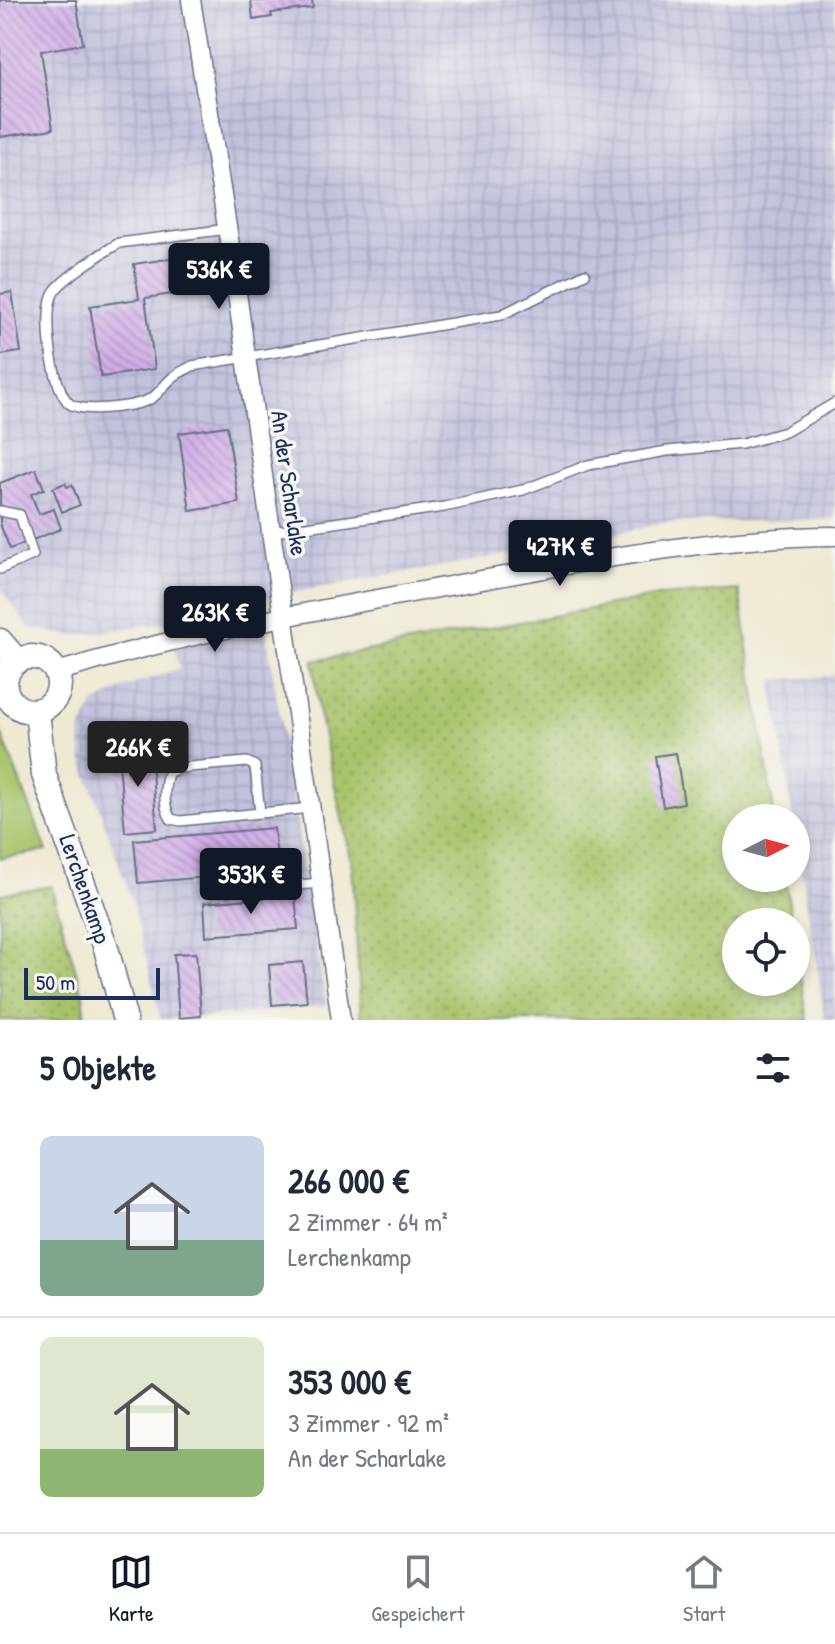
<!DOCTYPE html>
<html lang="de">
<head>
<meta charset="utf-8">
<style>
	:root { --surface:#fff; --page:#f2f2f3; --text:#1f2937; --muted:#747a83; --line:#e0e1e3; --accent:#111827 }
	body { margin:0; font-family:"Patrick Hand",sans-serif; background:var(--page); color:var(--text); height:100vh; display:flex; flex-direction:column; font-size:30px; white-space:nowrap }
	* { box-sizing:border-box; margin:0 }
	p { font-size:26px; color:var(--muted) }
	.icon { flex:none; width:44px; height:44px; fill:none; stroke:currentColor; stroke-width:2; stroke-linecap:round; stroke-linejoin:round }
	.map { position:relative; height:1020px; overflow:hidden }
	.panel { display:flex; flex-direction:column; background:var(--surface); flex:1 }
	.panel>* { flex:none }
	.needle { width:52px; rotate:84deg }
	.buttons { position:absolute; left:722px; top:804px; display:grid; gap:16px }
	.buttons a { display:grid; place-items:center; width:88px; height:88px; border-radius:50%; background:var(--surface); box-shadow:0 4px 12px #0003; font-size:40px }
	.scale { position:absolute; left:24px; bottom:20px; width:136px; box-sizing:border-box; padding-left:8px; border:4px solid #1b2f5e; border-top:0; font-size:22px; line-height:28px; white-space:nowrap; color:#1b2f5e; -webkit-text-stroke:6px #f6f6f2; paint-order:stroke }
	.price { position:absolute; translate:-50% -68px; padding:0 18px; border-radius:8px; background:var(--accent); color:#fff; font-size:26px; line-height:52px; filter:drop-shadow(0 2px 4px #0008) }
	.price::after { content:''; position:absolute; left:50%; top:48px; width:24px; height:18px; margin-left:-12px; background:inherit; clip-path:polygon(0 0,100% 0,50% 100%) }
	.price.selected { background:#222; color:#fff }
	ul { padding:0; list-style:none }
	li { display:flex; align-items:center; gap:24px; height:200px; padding:0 40px }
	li+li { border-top:2px solid var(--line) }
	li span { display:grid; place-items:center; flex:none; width:224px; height:160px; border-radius:12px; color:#555 }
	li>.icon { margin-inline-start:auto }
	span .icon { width:96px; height:96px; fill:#fffc; stroke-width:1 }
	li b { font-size:34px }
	h2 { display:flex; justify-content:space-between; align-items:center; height:96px; padding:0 40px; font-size:34px }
	.tab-bar { display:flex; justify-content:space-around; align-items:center; height:112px; border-top:2px solid var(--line); background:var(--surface); font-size:22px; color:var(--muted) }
	.tab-bar a { display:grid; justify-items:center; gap:4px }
	.tab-bar .selected { color:var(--accent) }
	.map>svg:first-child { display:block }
	.industrial { fill:url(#industrial-grid) }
	.grass { fill:#a7c269; stroke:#617864; stroke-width:2 }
	.garden { fill:url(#garden-dots); stroke:#617864; stroke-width:2 }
	.building { fill:url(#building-back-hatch) }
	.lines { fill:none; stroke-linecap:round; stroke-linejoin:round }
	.service-casing { stroke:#657087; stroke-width:12 }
	.minor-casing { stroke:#657087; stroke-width:21 }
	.tertiary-casing { stroke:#657087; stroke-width:27 }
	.service { stroke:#fff; stroke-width:9 }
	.minor { stroke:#fff; stroke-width:18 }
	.tertiary { stroke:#fff; stroke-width:24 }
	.labels { text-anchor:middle; stroke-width:7; stroke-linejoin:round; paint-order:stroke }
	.street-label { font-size:24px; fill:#1b2f5e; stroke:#f6f6f2 }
</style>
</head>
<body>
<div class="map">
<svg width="835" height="1020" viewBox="0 0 835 1020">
	<defs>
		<pattern id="industrial-grid" width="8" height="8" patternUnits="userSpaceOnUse" patternTransform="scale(2)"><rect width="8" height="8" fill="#c2c2dc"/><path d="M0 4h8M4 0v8" fill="none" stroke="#a6a7bf"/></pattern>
		<pattern id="garden-dots" width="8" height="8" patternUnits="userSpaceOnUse" patternTransform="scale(2)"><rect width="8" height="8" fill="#a7c269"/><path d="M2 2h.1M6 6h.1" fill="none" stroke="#879e5a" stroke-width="1.8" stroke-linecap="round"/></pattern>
		<pattern id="building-back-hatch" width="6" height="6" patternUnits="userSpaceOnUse" patternTransform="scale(2)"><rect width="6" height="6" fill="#d0ade6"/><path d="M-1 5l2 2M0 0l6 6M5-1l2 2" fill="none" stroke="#a88dbe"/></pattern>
	</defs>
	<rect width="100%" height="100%" fill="#f6f6f2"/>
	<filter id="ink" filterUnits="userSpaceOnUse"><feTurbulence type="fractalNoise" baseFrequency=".0125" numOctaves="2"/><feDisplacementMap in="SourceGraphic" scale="16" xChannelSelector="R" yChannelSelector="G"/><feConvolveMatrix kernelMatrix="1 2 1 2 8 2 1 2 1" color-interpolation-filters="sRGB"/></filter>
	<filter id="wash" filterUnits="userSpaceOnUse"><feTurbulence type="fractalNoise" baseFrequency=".006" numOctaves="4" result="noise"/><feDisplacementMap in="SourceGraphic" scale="32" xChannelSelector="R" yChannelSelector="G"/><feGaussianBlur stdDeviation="1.8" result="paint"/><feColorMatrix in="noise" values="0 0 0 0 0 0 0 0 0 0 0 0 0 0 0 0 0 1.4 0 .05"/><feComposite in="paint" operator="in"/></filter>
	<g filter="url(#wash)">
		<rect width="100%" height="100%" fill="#eee9d2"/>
		<g class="industrial">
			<path d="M 0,0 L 835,0 L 835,519 L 664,523 L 563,545 L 261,598 L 326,1006 L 161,1020 L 132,901 L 82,759 L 80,731 L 95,703 L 126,687 L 180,668 L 167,622 L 73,636 L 29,628 L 4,594 L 0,583 Z"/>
			<path d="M 835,675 L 835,1020 L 825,1020 L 796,835 L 796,818 L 793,818 L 772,684 L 775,680 Z"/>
		</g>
		<path class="grass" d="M 0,730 L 47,851 L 0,858 Z"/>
		<g class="garden">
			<path d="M 739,590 L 775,818 L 736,818 L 736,878 L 785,878 L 792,922 L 736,922 L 736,982 L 796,982 L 796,949 L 807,1020 L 361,1020 L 352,864 L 319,713 L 313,661 L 659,596 Z"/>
			<path d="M 51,886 L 83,995 L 86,1020 L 0,1020 L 0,894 Z"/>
		</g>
		<g id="blocks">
			<g class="building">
				<path d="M 0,0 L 76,0 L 83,44 L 41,51 L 53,129 L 0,137 Z"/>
				<path d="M 312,0 L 313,8 L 271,13 L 272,17 L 253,20 L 251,1 Z"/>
				<path d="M 181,257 L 186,292 L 145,298 L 155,369 L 101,377 L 90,306 L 139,299 L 134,264 Z"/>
				<path d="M 12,292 L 21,352 L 0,355 L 0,294 Z"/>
				<path d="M 227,426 L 239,503 L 190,511 L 179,433 Z"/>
				<path d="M 36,469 L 44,489 L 31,494 L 39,514 L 54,509 L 61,529 L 10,549 L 0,524 L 0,483 Z"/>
				<path d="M 65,483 L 67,487 L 72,485 L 80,505 L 62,512 L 53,488 Z"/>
				<path d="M 160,748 L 161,761 L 151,762 L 157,829 L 125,832 L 118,751 Z"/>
				<path d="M 676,753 L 684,803 L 663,807 L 655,756 Z"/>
				<path d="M 274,828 L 278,871 L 138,883 L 134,840 Z"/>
				<path d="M 295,895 L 298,929 L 206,936 L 204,903 Z"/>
				<path d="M 196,953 L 201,1016 L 179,1018 L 174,954 Z"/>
				<path d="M 303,962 L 307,1002 L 272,1005 L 269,965 Z"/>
			</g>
		</g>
	</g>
	<g filter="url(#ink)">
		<use href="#blocks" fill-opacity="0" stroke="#657087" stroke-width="2"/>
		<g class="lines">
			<g class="service-casing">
				<g id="service">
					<path d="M 228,229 L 119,243 C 104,252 63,278 54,292 C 42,310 52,391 70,404 C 84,413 128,407 143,402 C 157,398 161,388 171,379 C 177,373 186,370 192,366 L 501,315 L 585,274"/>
					<path d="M 0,511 L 20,515 L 33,555 L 0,569"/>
					<path d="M 272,532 L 444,507 L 523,490 L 588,465 L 667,451 L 742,444 L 785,432 L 835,403"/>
					<path d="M 260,813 L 255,766 L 247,762 L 178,768 L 168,773 C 164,788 163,806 171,819 L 180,821 L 311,808"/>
					<path d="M 210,892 L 322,883"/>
				</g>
			</g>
			<g class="minor-casing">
				<g id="minor">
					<path d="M 191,0 L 231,252 L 341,1020"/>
					<path d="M 57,672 C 185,633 318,610 449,586 C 577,563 705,537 835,536"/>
				</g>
			</g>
			<g class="tertiary-casing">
				<g id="tertiary">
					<path d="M 0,641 L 17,661"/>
					<circle cx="32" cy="684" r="27"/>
					<path d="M 37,711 L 44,775 L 106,948 L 125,1020"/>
				</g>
			</g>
			<use href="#service" class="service"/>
			<use href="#minor" class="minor"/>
			<use href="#tertiary" class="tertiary"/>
		</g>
	</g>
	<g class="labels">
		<g class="street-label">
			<text transform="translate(289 483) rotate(82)" y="8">An der Scharlake</text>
			<text transform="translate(85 889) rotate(71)" y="8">Lerchenkamp</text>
		</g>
	</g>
</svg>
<div class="buttons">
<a><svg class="needle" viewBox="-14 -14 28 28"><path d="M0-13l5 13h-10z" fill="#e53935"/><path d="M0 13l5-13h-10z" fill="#747a83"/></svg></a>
<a><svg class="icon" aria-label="locate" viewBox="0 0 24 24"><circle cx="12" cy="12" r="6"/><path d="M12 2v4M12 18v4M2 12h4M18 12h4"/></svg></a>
</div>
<div class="scale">50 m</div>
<b class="price" style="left:219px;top:311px">536K €</b>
<b class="price" style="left:560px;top:588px">427K €</b>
<b class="price" style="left:215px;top:654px">263K €</b>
<b class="price selected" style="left:138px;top:789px">266K €</b>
<b class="price" style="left:251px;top:916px">353K €</b>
</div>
<section class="panel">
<h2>5 Objekte<svg class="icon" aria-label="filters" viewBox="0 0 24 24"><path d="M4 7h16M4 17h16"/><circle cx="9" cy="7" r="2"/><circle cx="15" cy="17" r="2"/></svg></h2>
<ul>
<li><span style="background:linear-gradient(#c9d6e8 65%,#7fa58c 0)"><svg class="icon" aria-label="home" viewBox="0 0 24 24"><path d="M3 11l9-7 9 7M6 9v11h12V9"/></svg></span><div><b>266 000 €</b><p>2 Zimmer · 64 m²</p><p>Lerchenkamp</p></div></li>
<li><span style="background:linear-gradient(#dfe7d0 70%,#8fb573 0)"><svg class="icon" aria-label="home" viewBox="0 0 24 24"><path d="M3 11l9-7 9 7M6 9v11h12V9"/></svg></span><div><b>353 000 €</b><p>3 Zimmer · 92 m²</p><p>An der Scharlake</p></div></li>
</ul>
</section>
<nav class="tab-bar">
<a class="selected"><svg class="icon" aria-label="map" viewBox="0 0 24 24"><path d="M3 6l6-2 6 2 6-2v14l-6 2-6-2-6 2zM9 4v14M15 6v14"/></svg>Karte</a>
<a><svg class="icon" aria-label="saved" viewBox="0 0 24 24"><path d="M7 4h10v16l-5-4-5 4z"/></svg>Gespeichert</a>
<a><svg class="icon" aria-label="home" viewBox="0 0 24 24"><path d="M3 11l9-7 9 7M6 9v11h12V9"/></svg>Start</a>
</nav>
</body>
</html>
